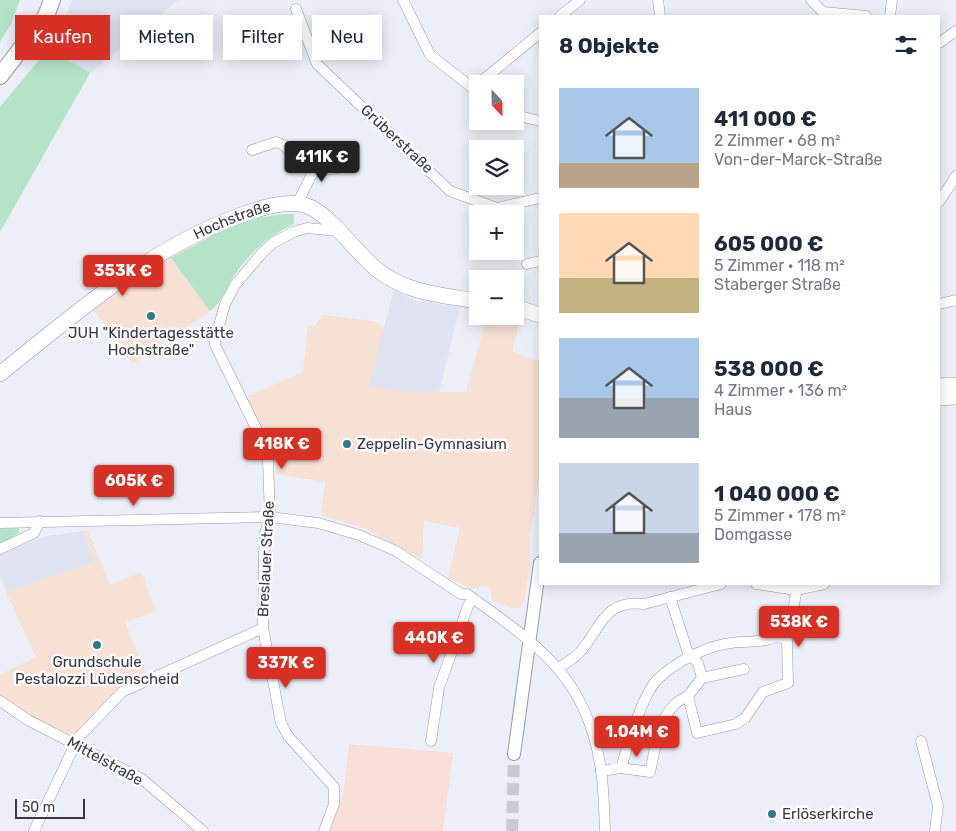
<!DOCTYPE html>
<html lang="de">
<head>
<meta charset="utf-8">
<style>
	:root { --surface:#fff; --page:#f6f6f7; --text:#1f2937; --muted:#747a83; --accent:#d93025 }
	body { margin:0; font-family:Rubik,sans-serif; background:var(--page); color:var(--text); height:100vh; display:flex; flex-direction:column; font-size:19px; white-space:nowrap }
	* { box-sizing:border-box; margin:0 }
	p { font-size:16px; color:var(--muted) }
	.icon { flex:none; width:28px; height:28px; fill:none; stroke:currentColor; stroke-width:2; stroke-linecap:round; stroke-linejoin:round }
	.map { position:relative; flex:1; overflow:hidden }
	.drawer { position:absolute; left:539px; top:15px; width:401px; height:570px; display:flex; flex-direction:column; background:var(--surface); border-radius:0px; box-shadow:0 2px 12px #0003 }
	.drawer>* { flex:none }
	.banner { position:absolute; left:15px; top:15px; width:449px; height:45px; display:flex; gap:10px }
	.needle { width:32px; rotate:158deg }
	.tools { position:absolute; left:469px; top:75px; display:grid; gap:10px }
	.tools a { display:grid; place-items:center; width:55px; height:55px; border-radius:0px; background:var(--surface); box-shadow:0 2px 12px #0003; font-size:25px }
	.scale { position:absolute; left:15px; bottom:12px; width:70px; box-sizing:border-box; padding-left:5px; border:2px solid #393a3e; border-top:0; font-size:14px; line-height:18px; white-space:nowrap; color:#393a3e; -webkit-text-stroke:4px #fcfcfe; paint-order:stroke }
	.price { position:absolute; translate:-50% -42px; padding:0 11px; border-radius:5px; background:var(--accent); color:#fff; font-size:16px; line-height:32px; filter:drop-shadow(0 1px 2px #0008) }
	.price::after { content:''; position:absolute; left:50%; top:30px; width:15px; height:11px; margin-left:-8px; background:inherit; clip-path:polygon(0 0,100% 0,50% 100%) }
	.price.selected { background:#222; color:#fff }
	ul { padding:0; list-style:none }
	li { display:flex; align-items:center; gap:15px; height:125px; padding:0 20px }
	li span { display:grid; place-items:center; flex:none; width:140px; height:100px; border-radius:0px; color:#555 }
	li>.icon { margin-inline-start:auto }
	span .icon { width:60px; height:60px; fill:#fffc; stroke-width:1 }
	li b { font-size:21px }
	h2 { display:flex; justify-content:space-between; align-items:center; height:60px; padding:0 20px; font-size:21px }
	.pill { padding:0 18px; border-radius:0px; background:var(--surface); box-shadow:0 2px 12px #0003; font-size:18px; line-height:45px }
	.pill.selected { background:var(--accent); color:#fff }
	.map>svg:first-child { display:block }
	.built { fill:#dfe3f2 }
	.industrial { fill:#f8dfd7 }
	.education { fill:#f7e0d4 }
	.green { fill:#b5e3c7 }
	.lines { fill:none; stroke-linecap:round; stroke-linejoin:round }
	.tertiary-tunnel { stroke:#c9cbd3; stroke-width:12; stroke-dasharray:12 6; stroke-linecap:butt }
	.minor-casing { stroke:#999ba4; stroke-width:11 }
	.tertiary-casing { stroke:#999ba4; stroke-width:14 }
	.secondary-casing { stroke:#999ba4; stroke-width:16 }
	.primary-casing { stroke:#999ba4; stroke-width:18 }
	.minor { stroke:#fff; stroke-width:10 }
	.tertiary { stroke:#fff; stroke-width:12 }
	.secondary { stroke:#fff; stroke-width:15 }
	.primary { stroke:#fff; stroke-width:16 }
	.poi-dot { fill:#337786; stroke:#fcfcfe; stroke-width:2 }
	.labels { text-anchor:middle; stroke-width:5; stroke-linejoin:round; paint-order:stroke }
	.street-label { font-size:15px; fill:#393a3e; stroke:#fcfcfe }
	.poi-label { font-size:15px; fill:#393a3e; stroke:#fcfcfe }
</style>
</head>
<body>
<div class="map">
<svg width="956" height="831" viewBox="0 0 956 831">
	<rect width="100%" height="100%" fill="#edeff8"/>
	<g class="built">
		<path d="M 72,0 L 178,0 L 90,73 L 53,51 Z"/>
		<path d="M 394,290 L 416,301 L 460,307 L 439,392 L 400,392 L 368,387 Z"/>
		<path d="M 83,531 L 95,562 L 6,592 L 0,576 L 0,555 L 42,537 Z"/>
	</g>
	<path class="industrial" d="M 349,744 L 453,753 L 443,831 L 330,831 L 343,796 Z"/>
	<g class="education">
		<path d="M 171,258 L 210,311 L 133,364 L 94,310 L 132,282 Z"/>
		<path d="M 322,315 L 374,321 L 384,328 L 369,387 L 414,392 L 466,392 L 487,316 L 521,318 L 512,351 L 540,362 L 540,473 L 530,537 L 530,566 L 524,601 L 519,608 L 511,608 L 492,600 L 491,591 L 486,586 L 472,589 L 448,578 L 460,528 L 424,521 L 422,559 L 366,529 L 321,515 L 325,482 L 276,474 L 274,459 L 247,400 L 250,399 L 248,396 L 303,372 L 308,325 L 315,327 Z"/>
		<path d="M 83,531 L 88,531 L 110,585 L 141,572 L 156,611 L 125,622 L 146,675 L 119,687 L 73,735 L 32,719 L 0,695 L 0,675 L 36,657 L 6,592 L 95,562 Z"/>
	</g>
	<g class="green">
		<path d="M 0,0 L 20,0 L 11,24 L 0,42 Z"/>
		<path d="M 53,51 L 90,73 L 0,232 L 0,107 L 44,54 Z"/>
		<path d="M 294,214 L 294,224 C 267,236 246,256 230,282 C 224,293 221,303 210,311 L 171,258 C 210,237 249,213 294,214 Z"/>
		<path d="M 19,528 L 19,533 L 0,544 L 0,529 Z"/>
	</g>
	<g class="lines">
		<path class="tertiary-tunnel" d="M 512,831 L 514,754"/>
		<g class="minor-casing">
			<g id="minor">
				<path d="M 403,0 L 430,55 L 478,92"/>
				<path d="M 658,0 L 660,16"/>
				<path d="M 811,0 L 823,12 L 866,16"/>
				<path d="M 296,9 L 317,64 L 450,191 L 497,208 L 540,198"/>
				<path d="M 560,16 L 580,0"/>
				<path d="M 890,16 L 892,0"/>
				<path d="M 939,43 L 956,31"/>
				<path d="M 478,84 L 540,33"/>
				<path d="M 515,115 L 540,121"/>
				<path d="M 252,150 L 276,142 L 283,145 L 313,172"/>
				<path d="M 939,202 L 956,176"/>
				<path d="M 297,204 L 313,172 L 349,166"/>
				<path d="M 527,264 L 540,261"/>
				<path d="M 939,304 L 956,300"/>
				<path d="M 0,523 L 270,517 L 318,523 L 359,535 L 396,551 L 461,594 L 467,594 C 539,646 587,676 601,770 C 604,790 604,811 605,831"/>
				<path d="M 0,549 L 34,533 L 40,521"/>
				<path d="M 756,584 L 796,590 L 824,584"/>
				<path d="M 670,597 L 688,653 L 698,663 L 702,678 L 688,696 L 697,733 L 736,724 L 745,718 L 763,692 L 788,683 L 787,640 L 777,636"/>
				<path d="M 558,668 C 566,663 574,659 580,652 C 601,629 603,599 644,604 L 721,584"/>
				<path d="M 702,678 L 744,669"/>
				<path d="M 0,701 L 28,720 L 142,779 L 203,831"/>
				<path d="M 431,741 L 439,688 L 468,606 L 473,599"/>
				<path d="M 921,741 L 938,806 L 935,831"/>
				<path d="M 621,768 L 650,772 C 655,750 658,720 675,704 C 678,701 684,698 688,696"/>
				<path d="M 601,771 L 621,768 C 627,747 642,695 657,680 C 675,662 706,646 731,643 C 751,640 770,645 786,630 C 797,619 791,597 800,584"/>
				<path d="M 34,831 L 78,738 L 122,692 L 263,628"/>
				<path d="M 324,831 L 334,804 L 334,787 L 288,736 L 281,723 L 263,628 L 264,554 L 265,533 L 270,517 L 268,460 L 257,430 L 215,345 L 215,340 L 225,304 L 235,285 L 262,253 L 273,243 L 293,232 L 307,228 L 338,231"/>
			</g>
		</g>
		<g class="tertiary-casing">
			<path id="tertiary" d="M 514,754 L 540,563"/>
		</g>
		<g class="secondary-casing">
			<g id="secondary">
				<path d="M 515,307 L 540,315"/>
				<path id="s1" d="M 0,374 C 77,312 156,242 253,211 C 271,205 294,199 312,208 C 336,222 354,250 375,268 C 405,293 440,295 478,301"/>
				<path d="M 939,386 L 956,385"/>
				<path d="M 939,398 L 956,397"/>
			</g>
		</g>
		<g class="primary-casing">
			<path id="primary" d="M 0,76 L 46,16 L 52,0"/>
		</g>
		<use href="#minor" class="minor"/>
		<use href="#tertiary" class="tertiary"/>
		<use href="#secondary" class="secondary"/>
		<use href="#primary" class="primary"/>
	</g>
	<g class="poi-dot">
		<circle cx="151" cy="316" r="5"/>
		<circle cx="347" cy="444" r="5"/>
		<circle cx="97" cy="645" r="5"/>
		<circle cx="772" cy="814" r="5"/>
	</g>
	<g class="labels">
		<g class="street-label">
			<text transform="translate(397 139) rotate(43)" y="5">Grüberstraße</text>
			<text dy="5" stroke="none"><textPath href="#s1" startOffset="280">Hochstraße</textPath></text>
			<text transform="translate(266 559) rotate(-87)" y="5">Breslauer Straße</text>
			<text transform="translate(105 761) rotate(29)" y="5">Mittelstraße</text>
		</g>
		<g class="poi-label">
			<text x="151" y="338">JUH "Kindertagesstätte<tspan x="151" dy="17">Hochstraße"</tspan></text>
			<text x="357" y="449" text-anchor="start">Zeppelin-Gymnasium</text>
			<text x="97" y="667">Grundschule<tspan x="97" dy="17">Pestalozzi Lüdenscheid</tspan></text>
			<text x="782" y="819" text-anchor="start">Erlöserkirche</text>
		</g>
	</g>
</svg>
<div class="tools">
<a><svg class="needle" viewBox="-14 -14 28 28"><path d="M0-13l5 13h-10z" fill="#e53935"/><path d="M0 13l5-13h-10z" fill="#747a83"/></svg></a>
<a><svg class="icon" aria-label="layers" viewBox="0 0 24 24"><path d="M12 4l9 5-9 5-9-5zM3 14l9 5 9-5"/></svg></a>
<a>+</a>
<a>−</a>
</div>
<div class="scale">50 m</div>
<b class="price selected" style="left:322px;top:183px">411K €</b>
<b class="price" style="left:123px;top:297px">353K €</b>
<b class="price" style="left:282px;top:470px">418K €</b>
<b class="price" style="left:134px;top:507px">605K €</b>
<b class="price" style="left:799px;top:648px">538K €</b>
<b class="price" style="left:434px;top:664px">440K €</b>
<b class="price" style="left:286px;top:689px">337K €</b>
<b class="price" style="left:637px;top:758px">1.04M €</b>
<div class="banner">
<a class="pill selected">Kaufen</a>
<a class="pill">Mieten</a>
<a class="pill">Filter</a>
<a class="pill">Neu</a>
</div>
<section class="drawer">
<h2>8 Objekte<svg class="icon" aria-label="filters" viewBox="0 0 24 24"><path d="M4 7h16M4 17h16"/><circle cx="9" cy="7" r="2"/><circle cx="15" cy="17" r="2"/></svg></h2>
<ul>
<li><span style="background:linear-gradient(#a9c7e8 75%,#b9a48a 0)"><svg class="icon" aria-label="home" viewBox="0 0 24 24"><path d="M3 11l9-7 9 7M6 9v11h12V9"/></svg></span><div><b>411 000 €</b><p>2 Zimmer · 68 m²</p><p>Von-der-Marck-Straße</p></div></li>
<li><span style="background:linear-gradient(#ffd9b3 65%,#c2b280 0)"><svg class="icon" aria-label="home" viewBox="0 0 24 24"><path d="M3 11l9-7 9 7M6 9v11h12V9"/></svg></span><div><b>605 000 €</b><p>5 Zimmer · 118 m²</p><p>Staberger Straße</p></div></li>
<li><span style="background:linear-gradient(#a9c7e8 60%,#9aa5b1 0)"><svg class="icon" aria-label="home" viewBox="0 0 24 24"><path d="M3 11l9-7 9 7M6 9v11h12V9"/></svg></span><div><b>538 000 €</b><p>4 Zimmer · 136 m²</p><p>Haus</p></div></li>
<li><span style="background:linear-gradient(#c9d6e8 70%,#9aa5b1 0)"><svg class="icon" aria-label="home" viewBox="0 0 24 24"><path d="M3 11l9-7 9 7M6 9v11h12V9"/></svg></span><div><b>1 040 000 €</b><p>5 Zimmer · 178 m²</p><p>Domgasse</p></div></li>
</ul>
</section>
</div>
</body>
</html>
